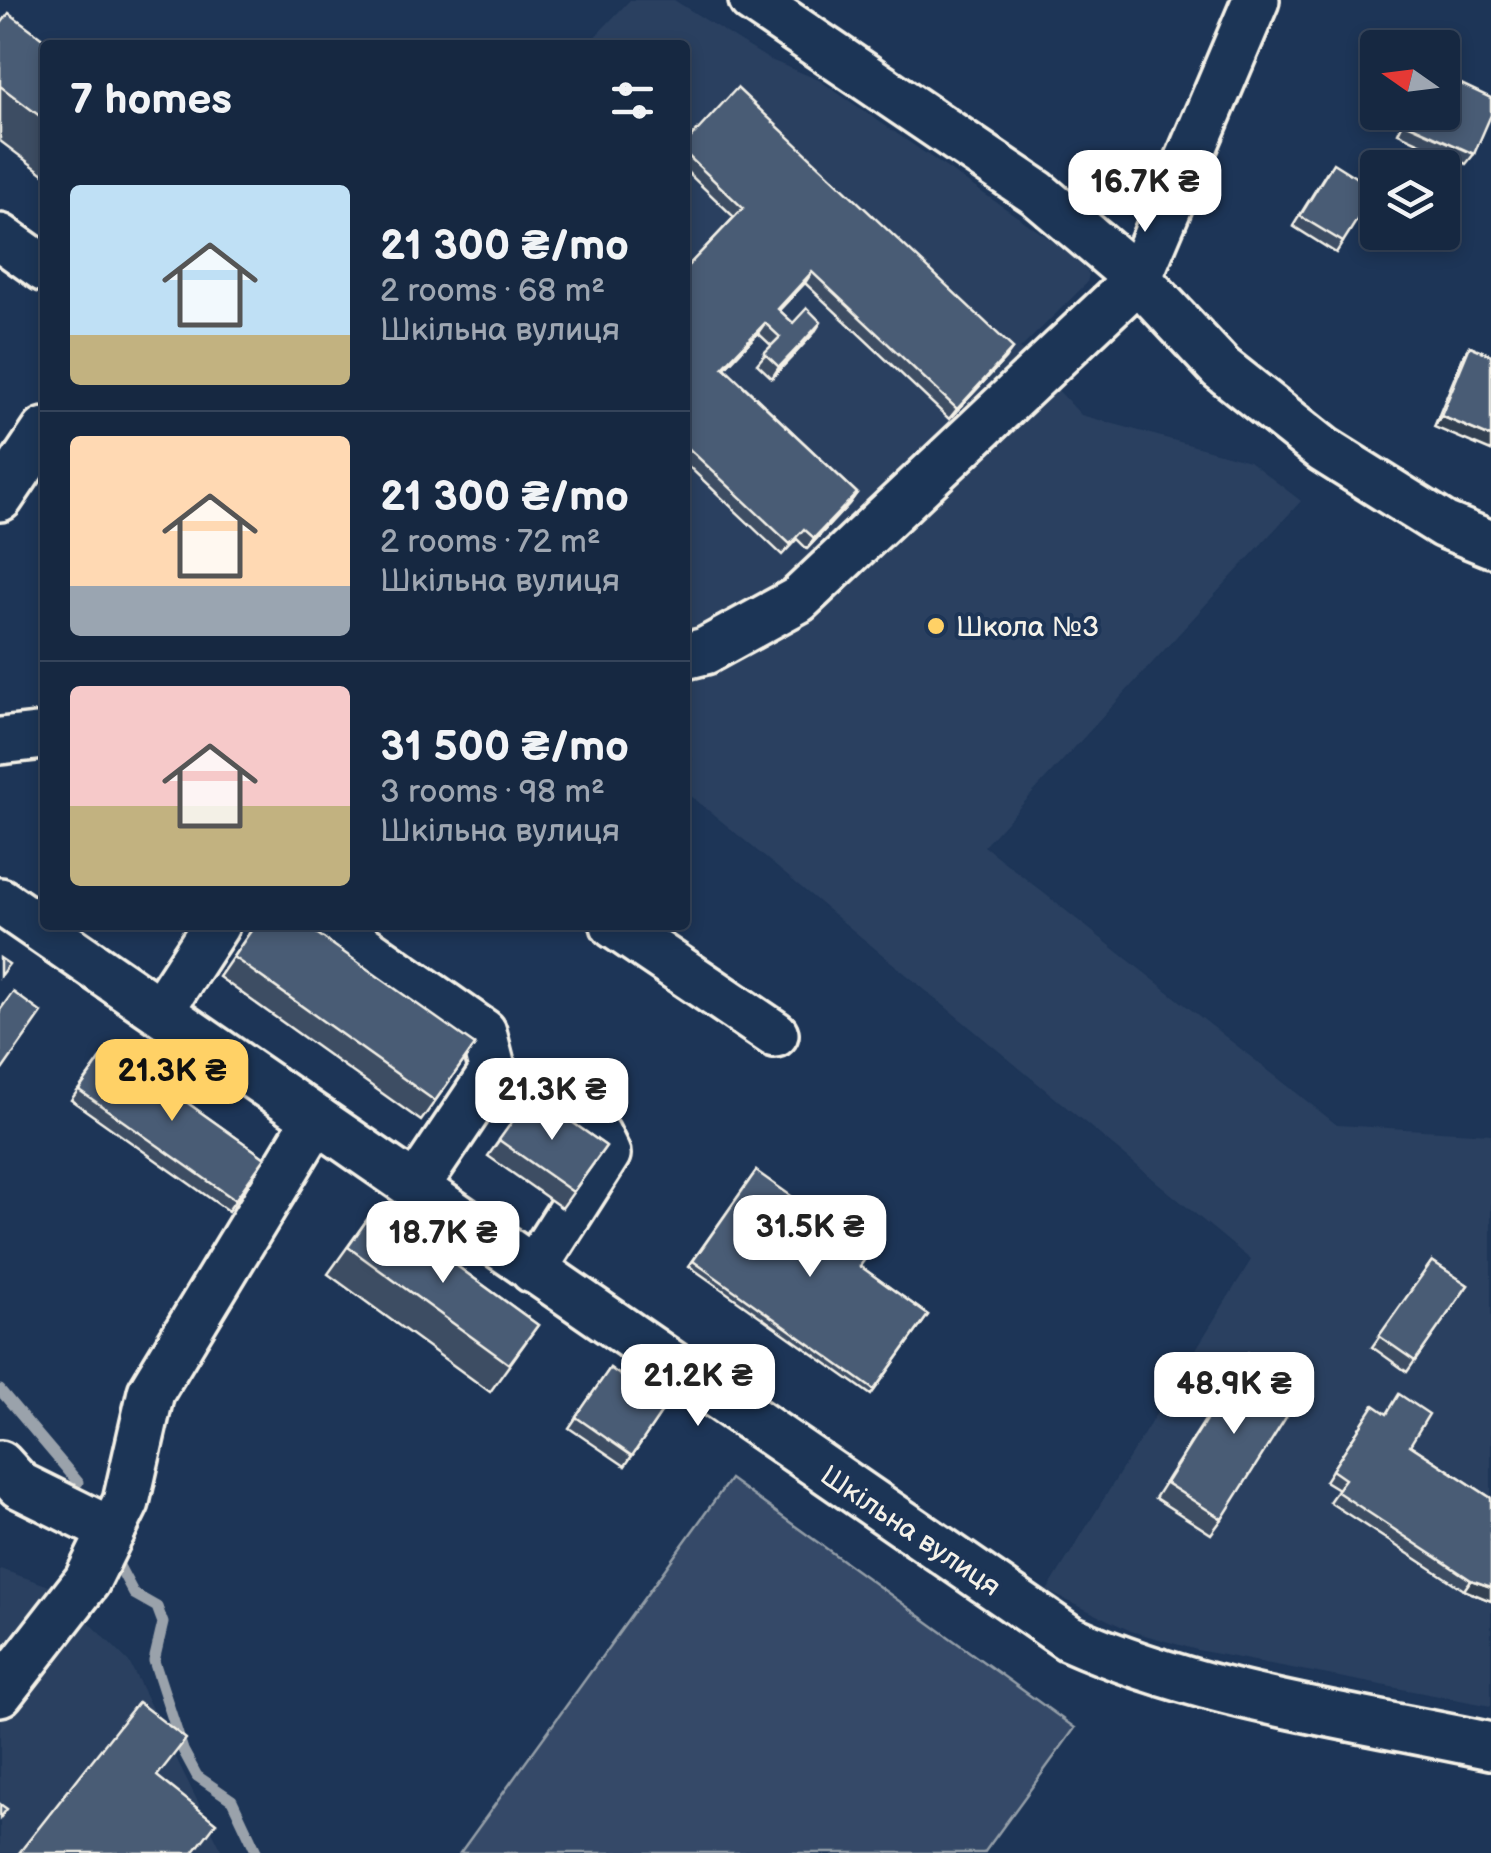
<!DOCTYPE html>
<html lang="en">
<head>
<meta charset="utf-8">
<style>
	:root { --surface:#162841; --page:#23344c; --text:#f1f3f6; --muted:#9ea6b1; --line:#35445a; --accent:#ffd166 }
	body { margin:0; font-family:"Balsamiq Sans",sans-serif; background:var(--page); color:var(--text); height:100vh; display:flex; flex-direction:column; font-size:38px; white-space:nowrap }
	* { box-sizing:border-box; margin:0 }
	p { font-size:32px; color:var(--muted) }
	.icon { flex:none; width:55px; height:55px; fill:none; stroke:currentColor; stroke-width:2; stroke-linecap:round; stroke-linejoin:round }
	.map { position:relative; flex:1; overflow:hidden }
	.sheet { position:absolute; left:40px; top:40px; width:650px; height:890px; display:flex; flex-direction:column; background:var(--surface); border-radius:10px; box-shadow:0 5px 15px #0003,0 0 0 2px var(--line) }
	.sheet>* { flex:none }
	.needle { width:65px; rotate:284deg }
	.buttons { position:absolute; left:1360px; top:30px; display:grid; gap:20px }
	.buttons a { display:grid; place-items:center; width:100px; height:100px; border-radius:10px; background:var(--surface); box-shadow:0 5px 15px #0003,0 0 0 2px var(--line); font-size:50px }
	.price { position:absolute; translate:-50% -85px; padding:0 22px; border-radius:20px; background:#fff; color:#222; font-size:32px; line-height:65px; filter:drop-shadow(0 2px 5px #0008) }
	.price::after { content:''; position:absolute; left:50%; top:60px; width:30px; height:22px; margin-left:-15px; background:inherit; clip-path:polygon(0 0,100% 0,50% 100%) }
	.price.on { background:var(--accent); color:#111 }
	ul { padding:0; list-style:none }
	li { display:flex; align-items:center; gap:30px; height:250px; padding:0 30px }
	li+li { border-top:2px solid var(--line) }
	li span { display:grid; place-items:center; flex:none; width:280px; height:200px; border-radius:10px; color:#555 }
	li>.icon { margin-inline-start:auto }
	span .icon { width:120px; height:120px; fill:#fffc; stroke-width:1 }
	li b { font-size:42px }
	h2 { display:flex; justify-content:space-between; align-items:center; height:120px; padding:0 30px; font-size:42px }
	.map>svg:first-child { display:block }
	.built { fill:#2a4060 }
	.green { fill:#354a67; stroke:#949ea8; stroke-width:2.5 }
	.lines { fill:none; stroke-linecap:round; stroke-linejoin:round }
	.stream { stroke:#9aa2ab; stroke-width:11 }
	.minor-casing { stroke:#f4f1e8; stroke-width:52 }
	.minor { stroke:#1d3557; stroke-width:45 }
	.wall { fill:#3e4e64; stroke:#f4f1e8; stroke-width:2.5 }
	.shaded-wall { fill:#324051; stroke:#f4f1e8; stroke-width:2.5 }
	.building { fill:#485b74; stroke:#f4f1e8; stroke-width:2.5 }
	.poi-dot { fill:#ffd166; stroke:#1d3557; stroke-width:4 }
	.labels { text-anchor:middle; stroke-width:8; stroke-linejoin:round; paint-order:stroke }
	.poi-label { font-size:28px; fill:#f4f1e8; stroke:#1d3557; text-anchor:start }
	.street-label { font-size:28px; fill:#f4f1e8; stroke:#1d3557 }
</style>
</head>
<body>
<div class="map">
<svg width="1491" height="1853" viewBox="0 0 1491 1853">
	<rect width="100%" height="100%" fill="#1d3557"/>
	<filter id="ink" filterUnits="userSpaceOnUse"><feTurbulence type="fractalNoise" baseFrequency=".01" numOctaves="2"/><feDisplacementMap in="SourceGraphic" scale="20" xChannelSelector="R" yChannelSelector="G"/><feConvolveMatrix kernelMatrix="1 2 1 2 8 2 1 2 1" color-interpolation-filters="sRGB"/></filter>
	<g filter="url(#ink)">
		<g class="built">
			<path d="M 630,0 L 674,0 L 768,59 L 819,80 L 1070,253 L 1089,274 L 1087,283 L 1020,349 L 1081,415 L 1249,461 L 1301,501 L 984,846 L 1337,1125 L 1491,1134 L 1491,1706 L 1197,1650 L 1131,1631 L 1047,1591 L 1251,1260 L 685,791 L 685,769 L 693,759 L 685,751 L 685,45 L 587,45 Z"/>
			<path d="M 0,1569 L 55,1588 L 129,1662 L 223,1853 L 0,1853 Z"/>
		</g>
		<path class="green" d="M 730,1479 L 1075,1728 L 984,1853 L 460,1853 Z"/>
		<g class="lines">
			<g class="stream">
				<path d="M 0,1390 L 78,1482"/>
				<path d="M 118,1564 L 134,1594 L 157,1607 L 163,1623 L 154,1661 L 183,1750 L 197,1776 L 232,1800 L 257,1853"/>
			</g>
			<g class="minor-casing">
				<g id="minor">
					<path d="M 752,0 L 1037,193 L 1138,279 L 1221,368 L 1324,450 L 1444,525 L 1491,544"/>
					<path d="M 0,237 L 45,269"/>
					<path d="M 0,498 L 45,431"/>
					<path d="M 685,656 L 705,651 L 798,600 L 1138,279 L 1256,0"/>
					<path d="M 0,741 L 45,736"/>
					<path d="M 0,901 L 1069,1638 C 1201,1697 1350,1716 1491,1746"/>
					<path d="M 330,925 L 483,1032 L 493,1072 L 415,1188"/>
					<path d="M 614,925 L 775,1034"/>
					<path d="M 160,1011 L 216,925"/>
					<path d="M 533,1270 L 607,1154 L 597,1134 L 546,1099"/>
					<path d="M 0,1464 L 19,1485 L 112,1531"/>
					<path d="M 0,1693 L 87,1581 L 126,1502 L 151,1392 L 316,1119"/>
				</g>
			</g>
			<use href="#minor" class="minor"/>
		</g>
		<g class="wall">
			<path d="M 0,25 L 45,45 L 45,175 L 0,141 Z"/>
			<path d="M 1408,112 L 1442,112 L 1474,154 L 1466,164 L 1398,133 Z"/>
			<path d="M 685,144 L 1005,359 L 949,419 L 805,283 L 779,310 L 793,323 L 814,333 L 794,355 L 772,378 L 757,364 L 772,346 L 758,333 L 725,368 L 857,493 L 849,504 L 807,549 L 797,539 L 782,555 L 685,463 L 685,269 L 734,217 L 685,170 Z"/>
			<path d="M 1326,173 L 1343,242 L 1336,253 L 1293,226 Z"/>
			<path d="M 1470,346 L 1491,355 L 1434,427 L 1463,357 Z"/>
			<path d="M 255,925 L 475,1045 L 421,1121 L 219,977 Z"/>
			<path d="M 109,1047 L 265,1158 L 228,1211 L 71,1100 Z"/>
			<path d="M 532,1094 L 606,1146 L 562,1208 L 488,1156 Z"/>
			<path d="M 756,1171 L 860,1266 L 928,1315 L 871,1395 L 689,1266 Z"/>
			<path d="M 376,1207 L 538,1325 L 490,1392 L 328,1274 Z"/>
			<path d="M 1432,1261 L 1468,1285 L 1407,1372 L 1372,1347 Z"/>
			<path d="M 1248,1353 L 1281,1406 L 1222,1519 L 1211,1534 L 1155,1498 Z"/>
			<path d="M 610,1368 L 665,1407 L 625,1466 L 569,1428 Z"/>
			<path d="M 1387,1413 L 1410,1445 L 1491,1498 L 1491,1601 L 1464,1590 L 1329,1502 L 1338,1489 L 1325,1481 L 1367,1416 Z"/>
		</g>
		<g class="shaded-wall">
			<path d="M 812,272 L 805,283 L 771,319 L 778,309 Z"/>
			<path d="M 821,322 L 814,333 L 772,378 L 779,367 Z"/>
			<path d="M 765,323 L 758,333 L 716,377 L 723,367 Z"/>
			<path d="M 1013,348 L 1005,359 L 949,419 L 957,409 Z"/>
			<path d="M 1441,416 L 1491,437 L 1491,451 L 1434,427 Z"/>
			<path d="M 857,493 L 849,504 L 807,549 L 814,538 Z"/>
			<path d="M 1471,1580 L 1491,1587 L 1491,1601 L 1464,1590 Z"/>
		</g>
		<g class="building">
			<path d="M 9,13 L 52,45 L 45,45 L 45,120 L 0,86 L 0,25 Z"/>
			<path d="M 1442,75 L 1491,98 L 1491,115 L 1474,154 L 1405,123 L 1410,112 L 1442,112 Z"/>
			<path d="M 737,88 L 1013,348 L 957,409 L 812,272 L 778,309 L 793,323 L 807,308 L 821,322 L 801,344 L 779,367 L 764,353 L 780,337 L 765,323 L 723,367 L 857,493 L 814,538 L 804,529 L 790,544 L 685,445 L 685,269 L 743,208 L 685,153 L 685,144 Z"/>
			<path d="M 1333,163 L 1376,190 L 1343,242 L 1300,216 Z"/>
			<path d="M 1470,346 L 1491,355 L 1491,437 L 1441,416 Z"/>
			<path d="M 255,925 L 305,925 L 475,1045 L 435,1101 L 233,957 Z"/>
			<path d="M 0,958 L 9,964 L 0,976 Z"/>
			<path d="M 13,992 L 42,1013 L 0,1073 L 0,1010 Z"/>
			<path d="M 109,1047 L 265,1158 L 235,1200 L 79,1090 Z"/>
			<path d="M 532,1094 L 606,1146 L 573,1192 L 499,1140 Z"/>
			<path d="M 756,1171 L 870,1252 L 860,1266 L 928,1315 L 874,1390 L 693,1261 Z"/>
			<path d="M 376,1207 L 538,1325 L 509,1364 L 348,1247 Z"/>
			<path d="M 1432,1261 L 1468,1285 L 1415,1361 L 1379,1336 Z"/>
			<path d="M 1248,1353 L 1296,1383 L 1281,1406 L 1290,1411 L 1222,1519 L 1166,1483 Z"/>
			<path d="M 610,1368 L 665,1407 L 632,1456 L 576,1417 Z"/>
			<path d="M 1399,1394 L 1429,1414 L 1410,1445 L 1491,1498 L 1491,1587 L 1471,1580 L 1336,1491 L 1345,1479 L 1332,1470 L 1374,1405 L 1387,1414 Z"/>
			<path d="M 138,1702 L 186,1739 L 157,1776 L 216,1823 L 193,1853 L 19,1853 Z"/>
			<path d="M 0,1804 L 7,1809 L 0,1818 Z"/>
		</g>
	</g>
	<circle class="poi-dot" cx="936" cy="626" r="10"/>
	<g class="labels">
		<g class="poi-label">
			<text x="956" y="636">Школа №3</text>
		</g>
		<g class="street-label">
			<text transform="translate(911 1530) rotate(34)" y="10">Шкільна вулиця</text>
		</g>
	</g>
</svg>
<div class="buttons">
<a><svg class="needle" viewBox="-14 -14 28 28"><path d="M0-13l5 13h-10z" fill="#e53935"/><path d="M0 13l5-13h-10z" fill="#9ea6b1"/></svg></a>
<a><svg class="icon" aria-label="layers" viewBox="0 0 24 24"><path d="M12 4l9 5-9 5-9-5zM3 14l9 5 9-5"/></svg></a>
</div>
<b class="price" style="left:1145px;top:235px">16.7K ₴</b>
<b class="price on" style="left:172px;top:1124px">21.3K ₴</b>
<b class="price" style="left:552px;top:1143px">21.3K ₴</b>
<b class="price" style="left:810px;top:1280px">31.5K ₴</b>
<b class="price" style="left:443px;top:1286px">18.7K ₴</b>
<b class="price" style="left:698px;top:1429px">21.2K ₴</b>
<b class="price" style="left:1234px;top:1437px">48.9K ₴</b>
<section class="sheet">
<h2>7 homes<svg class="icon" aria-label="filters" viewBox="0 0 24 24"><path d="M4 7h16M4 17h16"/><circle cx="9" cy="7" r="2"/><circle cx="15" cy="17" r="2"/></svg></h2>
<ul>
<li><span style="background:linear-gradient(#bfe0f5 75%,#c2b280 0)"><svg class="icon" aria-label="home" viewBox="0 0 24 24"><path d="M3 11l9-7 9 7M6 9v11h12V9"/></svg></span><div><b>21 300 ₴/mo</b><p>2 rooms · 68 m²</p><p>Шкільна вулиця</p></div></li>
<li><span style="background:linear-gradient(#ffd9b3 75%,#9aa5b1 0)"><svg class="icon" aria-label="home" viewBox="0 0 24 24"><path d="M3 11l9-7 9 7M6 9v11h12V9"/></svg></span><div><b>21 300 ₴/mo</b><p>2 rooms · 72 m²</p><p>Шкільна вулиця</p></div></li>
<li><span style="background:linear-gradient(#f6c9c9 60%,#c2b280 0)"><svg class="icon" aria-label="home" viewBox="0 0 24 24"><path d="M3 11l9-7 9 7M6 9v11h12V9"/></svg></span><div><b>31 500 ₴/mo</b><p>3 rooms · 98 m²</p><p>Шкільна вулиця</p></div></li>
</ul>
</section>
</div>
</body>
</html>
